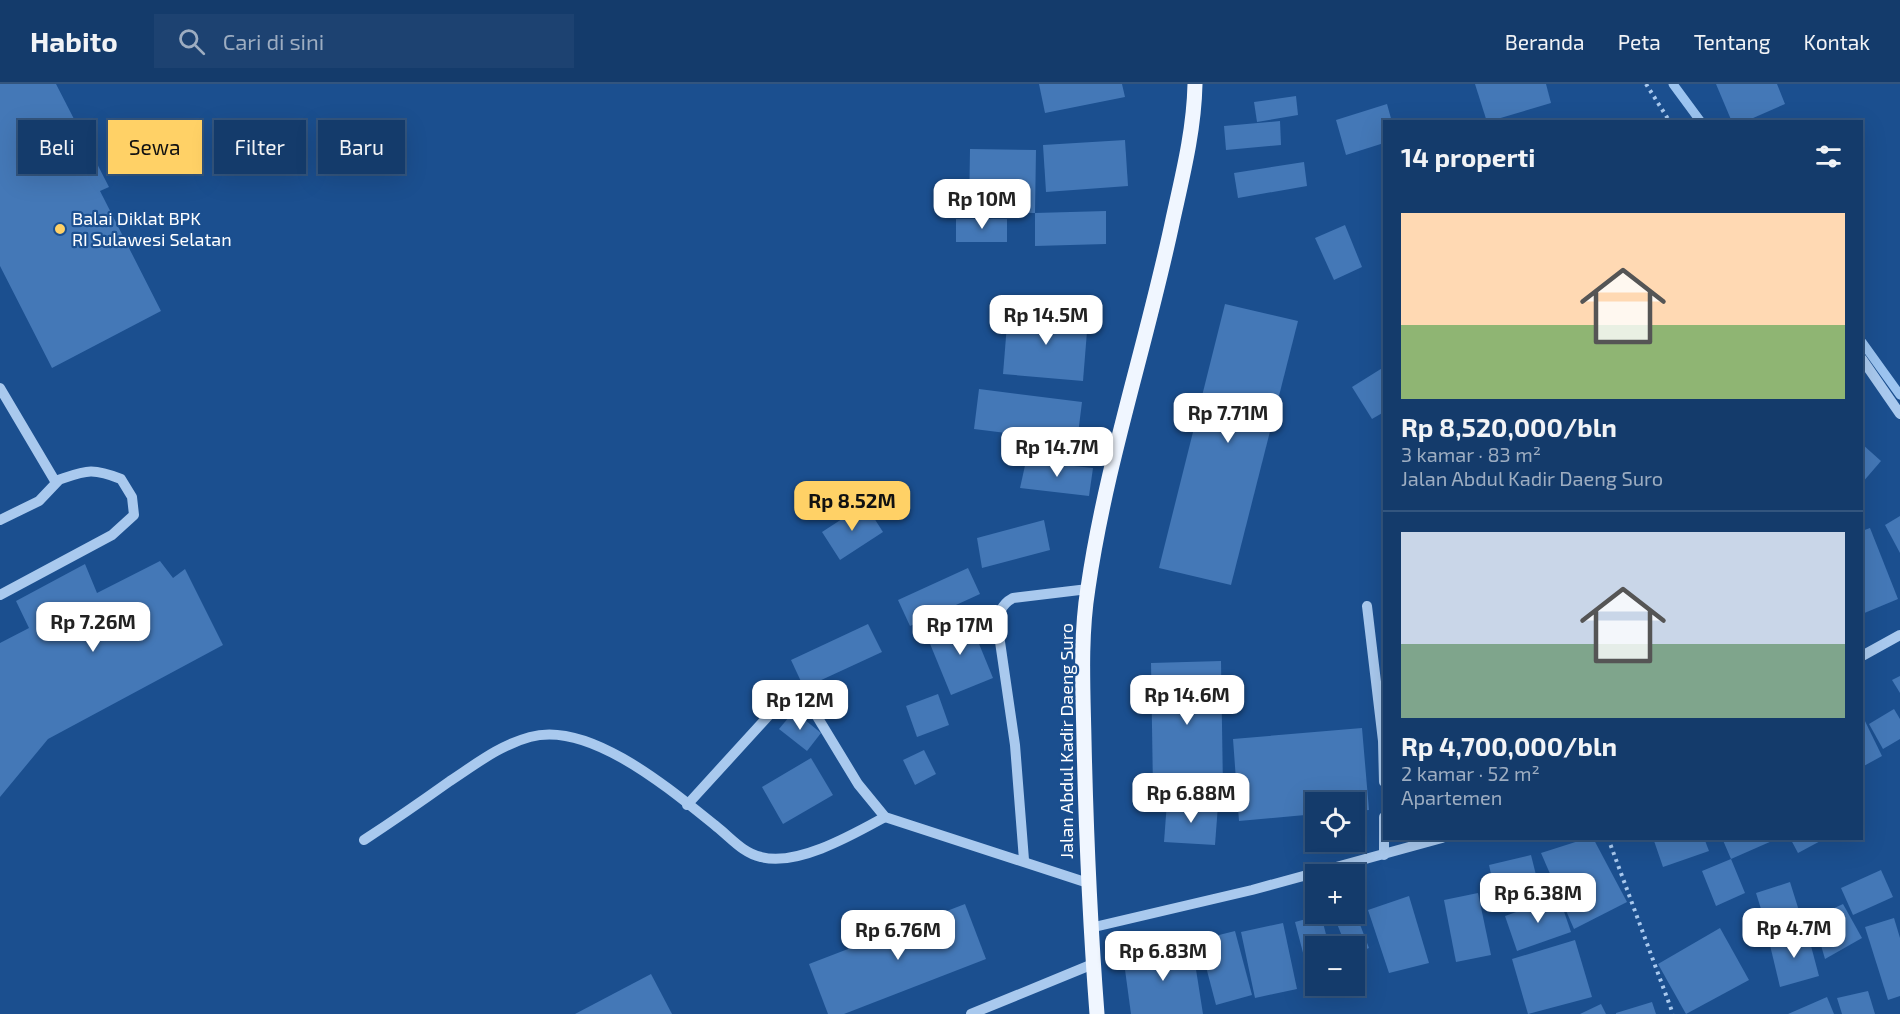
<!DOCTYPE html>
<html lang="id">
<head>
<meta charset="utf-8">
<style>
	:root { --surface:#143b6b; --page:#1d4271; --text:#f1f3f6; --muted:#9dadc1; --line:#33557e; --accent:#ffd166 }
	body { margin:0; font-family:"Exo 2",sans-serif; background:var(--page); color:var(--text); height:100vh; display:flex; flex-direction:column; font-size:22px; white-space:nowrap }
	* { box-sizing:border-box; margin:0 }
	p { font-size:20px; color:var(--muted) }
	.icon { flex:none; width:33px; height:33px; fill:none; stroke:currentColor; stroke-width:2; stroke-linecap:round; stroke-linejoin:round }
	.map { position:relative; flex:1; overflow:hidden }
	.sheet { position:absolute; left:1383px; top:36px; width:480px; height:720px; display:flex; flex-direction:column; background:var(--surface); border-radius:0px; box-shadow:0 6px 24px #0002,0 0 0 2px var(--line) }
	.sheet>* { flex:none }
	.top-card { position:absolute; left:18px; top:36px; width:570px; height:54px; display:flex; gap:12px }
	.tools { position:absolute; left:1305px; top:708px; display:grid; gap:12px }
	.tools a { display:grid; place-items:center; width:60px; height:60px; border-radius:0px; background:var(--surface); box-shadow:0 6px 24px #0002,0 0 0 2px var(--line); font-size:30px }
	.price { position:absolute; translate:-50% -51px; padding:0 14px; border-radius:12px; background:#fff; color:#222; font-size:20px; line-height:39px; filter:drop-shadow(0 2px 3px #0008) }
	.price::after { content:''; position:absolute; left:50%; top:36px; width:18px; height:14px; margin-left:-9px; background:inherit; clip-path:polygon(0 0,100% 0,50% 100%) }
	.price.on { background:var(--accent); color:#111 }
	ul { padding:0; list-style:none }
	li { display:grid; align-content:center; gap:12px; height:318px; padding:0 18px }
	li+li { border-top:2px solid var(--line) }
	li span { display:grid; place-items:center; height:186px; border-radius:0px; color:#555 }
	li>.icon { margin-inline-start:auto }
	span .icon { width:108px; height:108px; fill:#fffc; stroke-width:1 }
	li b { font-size:26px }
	h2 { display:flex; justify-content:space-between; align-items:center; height:72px; padding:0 18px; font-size:26px }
	.chip { padding:0 21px; border-radius:0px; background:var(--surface); box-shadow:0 6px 24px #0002,0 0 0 2px var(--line); font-size:21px; line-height:54px }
	.chip.on { background:var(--accent); color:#111 }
	header { display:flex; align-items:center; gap:36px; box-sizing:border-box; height:84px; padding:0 30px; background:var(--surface); border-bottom:2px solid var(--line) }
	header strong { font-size:28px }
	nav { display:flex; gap:33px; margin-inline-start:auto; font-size:21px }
	.search { width:420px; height:54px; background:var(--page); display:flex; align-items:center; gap:15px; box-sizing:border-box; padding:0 21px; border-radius:0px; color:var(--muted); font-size:22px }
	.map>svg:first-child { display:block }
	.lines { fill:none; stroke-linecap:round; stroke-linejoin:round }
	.stream { stroke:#9cc4f0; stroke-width:9 }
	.building { fill:#4478b7 }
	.path { stroke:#a9c9ee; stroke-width:4; stroke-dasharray:3 4.5; stroke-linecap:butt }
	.minor { stroke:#a9c9ee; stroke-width:10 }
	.major { stroke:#f0f6ff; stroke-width:15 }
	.poi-dot { fill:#ffd166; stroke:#1b4f8f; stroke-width:2 }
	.labels { text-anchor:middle; stroke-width:4.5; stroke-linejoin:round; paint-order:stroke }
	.poi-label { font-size:18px; fill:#fff; stroke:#1b4f8f; text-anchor:start }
	.street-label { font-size:18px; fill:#fff; stroke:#1b4f8f }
</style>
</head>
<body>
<header>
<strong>Habito</strong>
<div class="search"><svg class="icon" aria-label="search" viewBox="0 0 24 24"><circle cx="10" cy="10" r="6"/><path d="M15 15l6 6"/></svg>Cari di sini</div>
<nav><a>Beranda</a><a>Peta</a><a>Tentang</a><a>Kontak</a></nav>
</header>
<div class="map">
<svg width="1900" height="930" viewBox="0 0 1900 930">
	<rect width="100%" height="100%" fill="#1b4f8f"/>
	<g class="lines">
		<g class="stream">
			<path d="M 1673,0 L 1701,38"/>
			<path d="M 1862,258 L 1900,311"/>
		</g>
	</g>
	<g class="building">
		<path d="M 0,0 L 56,0 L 109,103 L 100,107 L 161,227 L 52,284 L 0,182 Z"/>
		<path d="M 1039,0 L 1122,0 L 1125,13 L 1045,29 Z"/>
		<path d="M 1475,0 L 1546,0 L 1551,19 L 1487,38 Z"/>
		<path d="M 1716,0 L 1777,0 L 1785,20 L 1744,38 L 1732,38 Z"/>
		<path d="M 1296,12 L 1298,31 L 1257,38 L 1254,18 Z"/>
		<path d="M 1387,20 L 1392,38 L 1384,38 L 1384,59 L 1346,71 L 1336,36 Z"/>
		<path d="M 1280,37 L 1281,61 L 1226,66 L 1224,42 Z"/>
		<path d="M 1125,56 L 1128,102 L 1046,108 L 1043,61 Z"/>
		<path d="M 970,65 L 1036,66 L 1035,129 L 1106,127 L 1106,160 L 1035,162 L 1035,129 L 969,128 Z"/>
		<path d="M 1304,78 L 1307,102 L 1238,114 L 1234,89 Z"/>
		<rect x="956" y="135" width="51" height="23"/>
		<path d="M 1345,141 L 1362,183 L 1334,196 L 1315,154 Z"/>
		<path d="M 1225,220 L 1298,237 L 1231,501 L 1159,484 Z"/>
		<path d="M 1008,228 L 1088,235 L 1083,297 L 1003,290 Z"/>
		<path d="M 1384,283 L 1384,328 L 1372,335 L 1352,303 Z"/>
		<path d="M 979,305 L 1082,318 L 1077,358 L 974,345 Z"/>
		<path d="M 1862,360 L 1881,377 L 1862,399 Z"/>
		<path d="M 1026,377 L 1093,384 L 1089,412 L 1020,404 Z"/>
		<path d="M 865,420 L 883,448 L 840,476 L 822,448 Z"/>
		<path d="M 1900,432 L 1900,469 L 1885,441 Z"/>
		<path d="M 1044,436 L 1050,466 L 982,484 L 977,454 Z"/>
		<path d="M 1870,444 L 1898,515 L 1862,530 L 1862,447 Z"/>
		<path d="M 160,477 L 173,494 L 185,485 L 223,561 L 48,655 L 0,713 L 0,559 L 29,544 L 16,517 L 85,480 L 97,509 Z"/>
		<path d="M 968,484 L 980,510 L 910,542 L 898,516 Z"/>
		<path d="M 968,533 L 993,594 L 951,611 L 926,550 Z"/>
		<path d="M 868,540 L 882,568 L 804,604 L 791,576 Z"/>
		<path d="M 1221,577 L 1223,706 L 1153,707 L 1151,579 Z"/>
		<path d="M 1900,592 L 1900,609 L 1892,596 Z"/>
		<path d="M 938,610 L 949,641 L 917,653 L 906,622 Z"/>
		<path d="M 1894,625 L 1900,635 L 1900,655 L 1883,665 L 1869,640 Z"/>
		<path d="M 794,627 L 821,649 L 807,667 L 779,645 Z"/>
		<path d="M 1862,631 L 1882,672 L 1862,683 Z"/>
		<path d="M 1362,644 L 1369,726 L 1354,727 L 1354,718 L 1316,718 L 1316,730 L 1239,737 L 1233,655 Z"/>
		<path d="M 924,666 L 936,690 L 915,701 L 903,676 Z"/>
		<path d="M 811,674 L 833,711 L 783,740 L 762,703 Z"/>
		<path d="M 1167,718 L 1218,721 L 1215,761 L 1164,758 Z"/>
		<path d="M 1588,754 L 1593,754 L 1627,818 L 1574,845 L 1541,769 Z"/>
		<path d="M 1653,754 L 1704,754 L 1709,767 L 1663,783 Z"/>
		<path d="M 1722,754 L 1771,754 L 1772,757 L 1731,775 L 1745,809 L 1716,822 L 1702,787 L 1731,775 Z"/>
		<path d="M 1790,754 L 1826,754 L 1798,769 Z"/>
		<path d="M 1531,771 L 1542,815 L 1499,826 L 1489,781 Z"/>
		<path d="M 1881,786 L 1893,813 L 1853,831 L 1841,804 Z"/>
		<path d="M 1790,798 L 1800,830 L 1766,841 L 1756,809 Z"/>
		<path d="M 1478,809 L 1491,871 L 1456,878 L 1444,816 Z"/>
		<path d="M 1409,812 L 1429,879 L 1389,889 L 1368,826 Z"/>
		<path d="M 1559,813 L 1571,848 L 1517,867 L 1505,832 Z"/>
		<path d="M 965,820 L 986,875 L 844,930 L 828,930 L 809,880 Z"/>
		<path d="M 1843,820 L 1862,854 L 1825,875 L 1813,834 Z"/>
		<path d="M 1333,830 L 1356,830 L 1369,864 L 1354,870 L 1354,862 L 1346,862 Z"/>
		<path d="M 1321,831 L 1329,862 L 1316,862 L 1316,887 L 1308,888 L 1295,838 Z"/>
		<path d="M 1894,834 L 1900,854 L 1900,912 L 1888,916 L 1865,843 Z"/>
		<path d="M 1283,839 L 1297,905 L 1255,914 L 1241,848 Z"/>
		<path d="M 1720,844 L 1749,896 L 1686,930 L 1658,880 Z"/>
		<path d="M 1235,847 L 1252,911 L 1216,921 L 1199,856 Z"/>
		<path d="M 1807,847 L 1819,892 L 1780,903 L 1769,857 Z"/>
		<path d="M 1575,856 L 1592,913 L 1528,930 L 1512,875 Z"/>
		<path d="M 1192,860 L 1203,930 L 1131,930 L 1123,871 Z"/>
		<path d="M 651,890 L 672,930 L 575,930 Z"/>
		<path d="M 1868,907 L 1875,930 L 1842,930 L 1837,914 Z"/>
		<path d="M 1827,913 L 1834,930 L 1788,930 Z"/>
		<path d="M 1652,918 L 1656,930 L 1616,930 L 1616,929 Z"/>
		<path d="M 1601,920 L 1606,930 L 1580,930 Z"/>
	</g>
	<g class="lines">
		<g class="path">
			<path d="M 1646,0 L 1670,38"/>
			<path d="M 1608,754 L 1673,930"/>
		</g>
		<g class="minor">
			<path d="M 1862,275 L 1900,330"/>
			<path d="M 0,304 L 55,397 C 86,387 90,383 121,395 L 132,413 L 134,431 L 112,451 L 0,511"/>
			<path d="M 0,436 L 39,417 L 58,397"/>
			<path d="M 1367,522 L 1383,657 L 1384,698"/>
			<path d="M 1862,572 L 1900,551"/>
			<path d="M 687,721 L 781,618 L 796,608 L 804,611 L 858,700 L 885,733 L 1088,799"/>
			<path d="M 364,756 C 393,737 422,717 450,697 C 476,680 500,661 530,653 C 590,636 672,707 717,743 C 731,754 743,769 761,773 C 797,783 854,750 885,733"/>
			<path d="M 1384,771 L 1384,733"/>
			<path d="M 1024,776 L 1015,661 L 998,544 C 999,530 1000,521 1013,514 L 1088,505"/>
			<path d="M 1090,844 L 1252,806 L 1442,754"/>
			<path d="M 971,930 L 1093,880"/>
		</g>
		<path class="major" d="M 1097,930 C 1090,839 1086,747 1084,656 C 1083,605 1080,554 1088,504 C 1106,379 1147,259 1173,135 C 1183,90 1194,46 1195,0"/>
	</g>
	<circle class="poi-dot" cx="60" cy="145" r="6"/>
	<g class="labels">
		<g class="poi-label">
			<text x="72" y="141">Balai Diklat BPK<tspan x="72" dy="21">RI Sulawesi Selatan</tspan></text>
		</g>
		<g class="street-label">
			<text transform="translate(1067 657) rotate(-90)" y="6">Jalan Abdul Kadir Daeng Suro</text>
		</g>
	</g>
</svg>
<div class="tools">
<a><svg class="icon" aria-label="locate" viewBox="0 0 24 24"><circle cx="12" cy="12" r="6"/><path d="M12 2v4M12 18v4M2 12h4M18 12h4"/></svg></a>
<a>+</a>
<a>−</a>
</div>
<b class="price" style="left:982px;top:146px">Rp 10M</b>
<b class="price" style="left:1046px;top:262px">Rp 14.5M</b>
<b class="price" style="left:1228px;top:360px">Rp 7.71M</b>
<b class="price" style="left:1057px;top:394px">Rp 14.7M</b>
<b class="price on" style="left:852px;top:448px">Rp 8.52M</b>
<b class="price" style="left:93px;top:569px">Rp 7.26M</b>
<b class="price" style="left:960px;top:572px">Rp 17M</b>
<b class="price" style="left:1187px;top:642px">Rp 14.6M</b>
<b class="price" style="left:800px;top:647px">Rp 12M</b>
<b class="price" style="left:1191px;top:740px">Rp 6.88M</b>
<b class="price" style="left:1538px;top:840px">Rp 6.38M</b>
<b class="price" style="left:1794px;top:875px">Rp 4.7M</b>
<b class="price" style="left:898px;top:877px">Rp 6.76M</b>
<b class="price" style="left:1163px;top:898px">Rp 6.83M</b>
<div class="top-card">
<a class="chip">Beli</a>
<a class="chip on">Sewa</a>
<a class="chip">Filter</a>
<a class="chip">Baru</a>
</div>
<section class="sheet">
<h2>14 properti<svg class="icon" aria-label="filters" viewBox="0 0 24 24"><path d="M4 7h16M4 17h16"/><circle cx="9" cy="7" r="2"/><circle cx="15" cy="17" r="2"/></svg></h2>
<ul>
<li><span style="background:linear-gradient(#ffd9b3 60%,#8fb573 0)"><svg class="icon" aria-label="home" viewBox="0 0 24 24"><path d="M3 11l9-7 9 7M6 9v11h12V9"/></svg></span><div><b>Rp 8,520,000/bln</b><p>3 kamar · 83 m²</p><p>Jalan Abdul Kadir Daeng Suro</p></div></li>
<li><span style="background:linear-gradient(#c9d6e8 60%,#7fa58c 0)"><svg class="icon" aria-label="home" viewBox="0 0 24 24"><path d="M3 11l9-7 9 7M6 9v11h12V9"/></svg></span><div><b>Rp 4,700,000/bln</b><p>2 kamar · 52 m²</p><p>Apartemen</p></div></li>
</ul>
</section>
</div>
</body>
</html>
